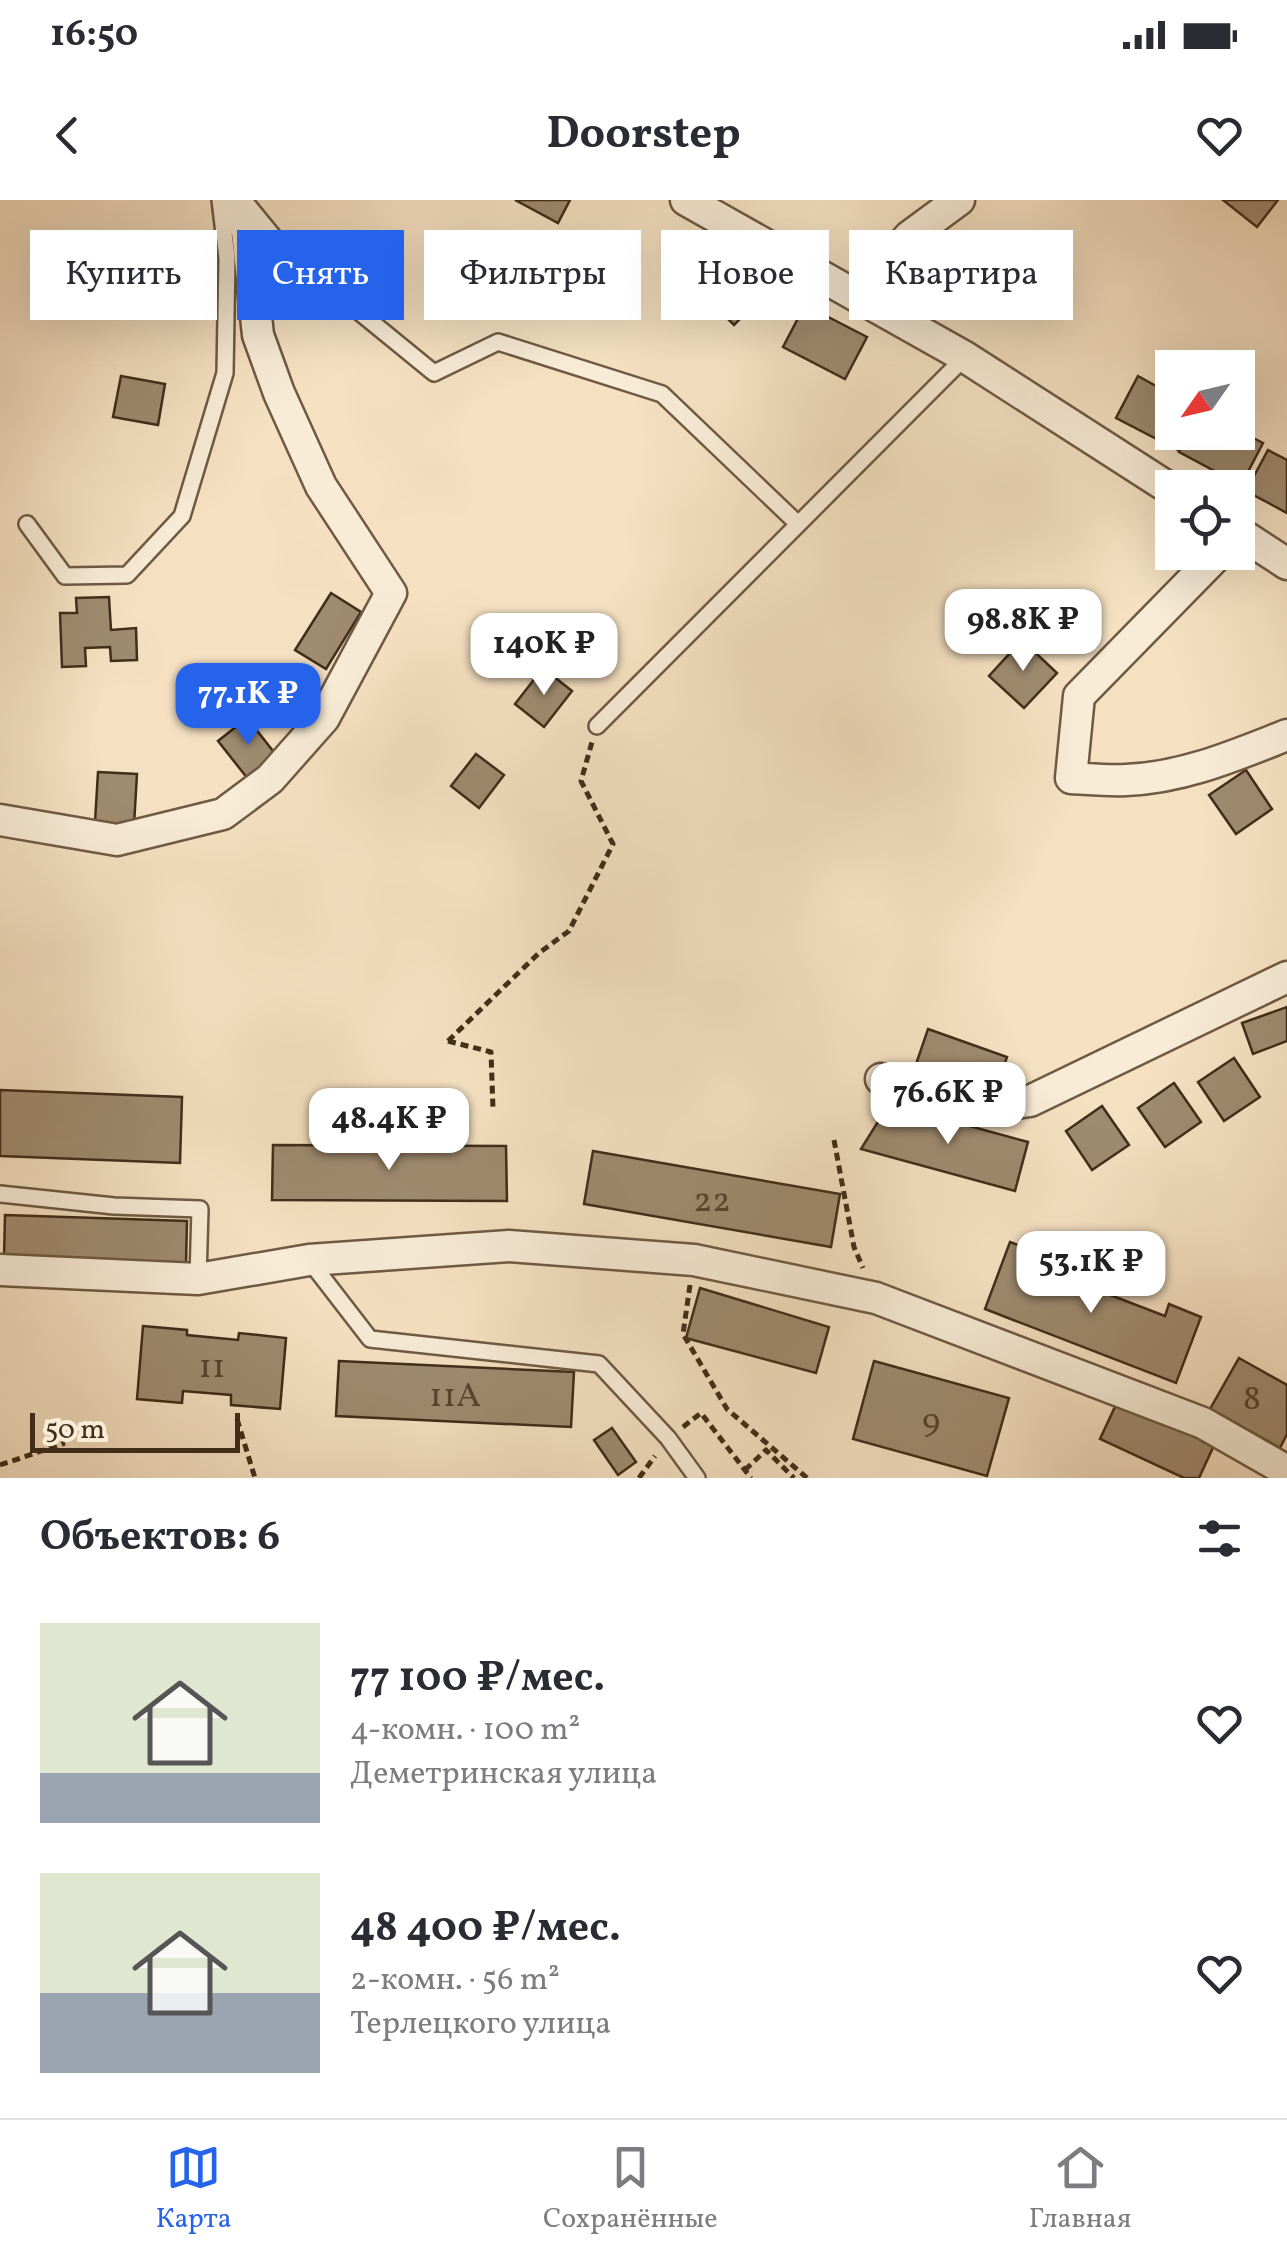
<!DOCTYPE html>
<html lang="ru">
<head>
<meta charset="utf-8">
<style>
	:root { --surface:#fff; --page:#f2f2f3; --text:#2b2b33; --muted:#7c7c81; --line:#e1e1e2; --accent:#2563eb }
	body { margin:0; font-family:Vollkorn,serif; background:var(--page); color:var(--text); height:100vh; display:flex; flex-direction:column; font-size:38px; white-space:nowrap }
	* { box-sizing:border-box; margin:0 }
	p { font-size:32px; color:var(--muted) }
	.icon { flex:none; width:55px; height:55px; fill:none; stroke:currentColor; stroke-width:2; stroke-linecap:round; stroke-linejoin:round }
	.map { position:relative; height:1278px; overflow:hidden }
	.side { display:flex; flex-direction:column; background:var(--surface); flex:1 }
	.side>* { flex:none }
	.guide { position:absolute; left:30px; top:30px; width:1228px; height:90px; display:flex; gap:20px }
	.needle { width:65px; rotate:236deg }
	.buttons { position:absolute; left:1155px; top:150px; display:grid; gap:20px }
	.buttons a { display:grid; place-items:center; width:100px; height:100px; border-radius:0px; background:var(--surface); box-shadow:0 10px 40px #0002; font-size:50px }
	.scale { position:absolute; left:30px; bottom:25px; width:210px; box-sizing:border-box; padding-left:10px; border:5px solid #412d18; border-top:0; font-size:28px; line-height:35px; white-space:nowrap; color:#412d18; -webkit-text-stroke:8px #f8ecd7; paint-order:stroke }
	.price { position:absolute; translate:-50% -85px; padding:0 22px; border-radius:20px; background:#fff; color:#222; font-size:32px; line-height:65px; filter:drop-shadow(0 2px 5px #0008) }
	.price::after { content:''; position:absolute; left:50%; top:60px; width:30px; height:22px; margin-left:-15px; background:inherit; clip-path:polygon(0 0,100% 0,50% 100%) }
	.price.selected { background:var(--accent); color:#fff }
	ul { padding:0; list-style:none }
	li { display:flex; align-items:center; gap:30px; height:250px; padding:0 40px }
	li span { display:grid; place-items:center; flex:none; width:280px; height:200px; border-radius:0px; color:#555 }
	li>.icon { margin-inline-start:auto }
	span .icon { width:120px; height:120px; fill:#fffc; stroke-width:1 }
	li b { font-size:42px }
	h2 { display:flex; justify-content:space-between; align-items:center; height:120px; padding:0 40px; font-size:42px }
	.pill { padding:0 35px; border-radius:0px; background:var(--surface); box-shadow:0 10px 40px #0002; font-size:35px; line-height:90px }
	.pill.selected { background:var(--accent); color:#fff }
	.status { display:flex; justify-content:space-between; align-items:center; height:70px; padding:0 50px; background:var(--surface); direction:ltr }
	.status svg { height:28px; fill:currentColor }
	header { display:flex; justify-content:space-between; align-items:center; height:130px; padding:0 40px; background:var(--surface); font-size:45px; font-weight:700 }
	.dock { display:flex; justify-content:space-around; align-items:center; height:140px; border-top:2px solid var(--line); background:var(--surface); font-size:28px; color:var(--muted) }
	.dock a { display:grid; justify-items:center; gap:5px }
	.dock .selected { color:var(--accent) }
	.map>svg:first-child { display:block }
	.building { fill:#9f8b70; stroke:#412d18; stroke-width:2.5 }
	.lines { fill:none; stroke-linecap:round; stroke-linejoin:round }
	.service-casing { stroke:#6e5a42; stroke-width:20 }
	.minor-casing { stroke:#6e5a42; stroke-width:35 }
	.path { stroke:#412d18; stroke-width:5; stroke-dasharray:8 5; stroke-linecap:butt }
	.service { stroke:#f8ecd7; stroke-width:15 }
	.minor { stroke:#f8ecd7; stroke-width:30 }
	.labels { text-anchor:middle; stroke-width:10; stroke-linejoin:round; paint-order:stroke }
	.number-label { font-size:35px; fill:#58442e }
</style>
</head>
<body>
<div class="status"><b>16:50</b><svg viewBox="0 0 49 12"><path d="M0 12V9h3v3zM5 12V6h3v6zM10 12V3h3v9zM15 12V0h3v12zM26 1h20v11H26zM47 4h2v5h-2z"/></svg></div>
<header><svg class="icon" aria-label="back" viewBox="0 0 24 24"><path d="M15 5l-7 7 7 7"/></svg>Doorstep<svg class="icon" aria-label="heart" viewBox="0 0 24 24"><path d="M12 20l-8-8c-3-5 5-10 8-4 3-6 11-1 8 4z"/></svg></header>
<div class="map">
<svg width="1287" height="1278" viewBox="0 0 1287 1278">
	<rect width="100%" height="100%" fill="#f5e1c2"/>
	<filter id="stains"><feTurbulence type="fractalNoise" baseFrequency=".002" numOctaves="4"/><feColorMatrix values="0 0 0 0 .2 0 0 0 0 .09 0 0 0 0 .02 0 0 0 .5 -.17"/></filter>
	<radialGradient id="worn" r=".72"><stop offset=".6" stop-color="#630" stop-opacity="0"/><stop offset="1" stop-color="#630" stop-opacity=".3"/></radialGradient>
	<g class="building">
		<path d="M 515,0 L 570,0 L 558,23 Z"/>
		<path d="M 1223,0 L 1278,0 L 1257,27 Z"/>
		<path d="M 738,70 L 764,95 L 734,125 L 709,100 Z"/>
		<path d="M 805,105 L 867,137 L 845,179 L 783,147 Z"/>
		<path d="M 121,176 L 165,184 L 158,225 L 113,217 Z"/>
		<path d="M 1138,176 L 1172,195 L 1172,232 L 1187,232 L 1178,250 L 1116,218 Z"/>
		<path d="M 1238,230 L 1263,243 L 1241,285 L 1179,252 L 1190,232 L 1238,232 Z"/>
		<path d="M 1268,250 L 1287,260 L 1287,313 L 1246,291 Z"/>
		<path d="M 331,393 L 361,412 L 326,469 L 295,450 Z"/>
		<path d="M 109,397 L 111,430 L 136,428 L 137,460 L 111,461 L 110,447 L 85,448 L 86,466 L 62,467 L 60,413 L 77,413 L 76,398 Z"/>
		<path d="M 1022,440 L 1057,473 L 1024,508 L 989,476 Z"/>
		<path d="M 543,468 L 572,491 L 544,527 L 515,504 Z"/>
		<path d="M 247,518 L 277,556 L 248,579 L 218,541 Z"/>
		<path d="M 476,554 L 504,575 L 479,608 L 451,586 Z"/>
		<path d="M 1246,570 L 1272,609 L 1236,634 L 1209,595 Z"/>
		<path d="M 98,572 L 137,574 L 134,625 L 95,622 Z"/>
		<path d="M 1287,807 L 1287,841 L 1253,854 L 1242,823 Z"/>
		<path d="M 928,829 L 1007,857 L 992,900 L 913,873 Z"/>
		<path d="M 1234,858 L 1260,897 L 1224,921 L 1198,882 Z"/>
		<path d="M 1174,883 L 1201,922 L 1165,947 L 1138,908 Z"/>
		<path d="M 0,890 L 182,897 L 180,963 L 0,956 Z"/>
		<path d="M 889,904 L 1028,942 L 1015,991 L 861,949 Z"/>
		<path d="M 1102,906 L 1129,945 L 1092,970 L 1066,931 Z"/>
		<path d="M 273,945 L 506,946 L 507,1001 L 272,1000 Z"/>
		<path d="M 593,951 L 840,994 L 831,1047 L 584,1004 Z"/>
		<path d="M 5,1015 L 187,1021 L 186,1063 L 4,1057 Z"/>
		<path d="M 1010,1042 L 1045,1055 L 1040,1068 L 1165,1116 L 1169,1104 L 1201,1117 L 1176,1183 L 985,1109 Z"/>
		<path d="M 700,1088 L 829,1127 L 816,1173 L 686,1138 Z"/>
		<path d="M 143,1126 L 187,1130 L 187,1135 L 238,1140 L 239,1133 L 286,1138 L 280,1209 L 231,1205 L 231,1195 L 183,1191 L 182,1203 L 137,1199 Z"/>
		<path d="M 1239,1158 L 1287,1185 L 1287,1234 L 1280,1248 L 1210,1209 Z"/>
		<path d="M 339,1161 L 574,1172 L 571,1227 L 336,1216 Z"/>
		<path d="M 874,1161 L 1009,1198 L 987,1276 L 853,1239 Z"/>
		<path d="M 1120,1196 L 1216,1241 L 1199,1278 L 1184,1278 L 1100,1239 Z"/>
		<path d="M 612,1228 L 636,1262 L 618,1275 L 594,1240 Z"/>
	</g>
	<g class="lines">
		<g class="service-casing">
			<g id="service">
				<path d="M 246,3 L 287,53 L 434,173 L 498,142 L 662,194 L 798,324"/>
				<path d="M 27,324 L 65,376 L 127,375 L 182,316 L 225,173 L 227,58 L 220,0"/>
				<path d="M 597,526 L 965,157"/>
				<path d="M 0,994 L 114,1006 L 200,1009 L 198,1079"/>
				<path d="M 309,1060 L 370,1139 L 599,1164 L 668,1238 L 697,1278"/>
			</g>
		</g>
		<g class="minor-casing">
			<g id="minor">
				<path d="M 686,0 L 965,157 L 1172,290"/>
				<path d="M 856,95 L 910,36 L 959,0"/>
				<path d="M 1238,332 L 1287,364"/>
				<path d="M 1220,352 L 1079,496 L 1071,578 C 1089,579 1108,581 1126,580 C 1183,578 1236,555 1287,535"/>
				<path d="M 0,620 L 117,640 L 223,614 L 270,579 L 324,518 L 391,393 L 321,286 L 279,193 L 258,135 L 247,31 L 232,0"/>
				<path d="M 881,879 L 980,908 L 1030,901 L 1287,777"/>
				<path d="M 0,1070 L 198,1079 L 309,1060 L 509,1046 L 694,1060 L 876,1098 L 1203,1223 L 1287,1271"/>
			</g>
		</g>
		<g class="path">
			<path d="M 448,841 L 539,753 L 569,731 L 613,644 L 581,581 L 592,542"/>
			<path d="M 448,841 L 491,852 L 493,909"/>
			<path d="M 834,940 L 854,1047 L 863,1068"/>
			<path d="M 690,1085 L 683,1134 L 727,1209 L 807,1278"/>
			<path d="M 237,1219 L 255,1278"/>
			<path d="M 683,1227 L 701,1213 L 751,1278"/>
			<path d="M 0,1265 L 65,1243"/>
			<path d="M 745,1270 L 766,1250 L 794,1278"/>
			<path d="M 639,1278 L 655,1256"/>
		</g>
		<use href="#service" class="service"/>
		<use href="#minor" class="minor"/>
	</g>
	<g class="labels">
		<g class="number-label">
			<text x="712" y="1011">22</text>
			<text x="212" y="1177">11</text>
			<text x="455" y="1206">11А</text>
			<text x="1252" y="1209">8</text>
			<text x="931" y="1231">9</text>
		</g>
	</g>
	<rect width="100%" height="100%" filter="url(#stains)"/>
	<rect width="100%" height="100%" fill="url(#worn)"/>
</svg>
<div class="buttons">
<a><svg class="needle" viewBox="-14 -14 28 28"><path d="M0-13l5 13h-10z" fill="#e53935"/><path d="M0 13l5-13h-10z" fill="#7c7c81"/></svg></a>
<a><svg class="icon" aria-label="locate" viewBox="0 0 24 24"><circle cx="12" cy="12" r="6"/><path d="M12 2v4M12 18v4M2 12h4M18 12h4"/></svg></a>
</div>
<div class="scale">50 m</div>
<b class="price" style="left:1023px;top:474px">98.8K ₽</b>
<b class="price" style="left:544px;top:498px">140K ₽</b>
<b class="price selected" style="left:248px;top:548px">77.1K ₽</b>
<b class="price" style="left:948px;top:947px">76.6K ₽</b>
<b class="price" style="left:389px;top:973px">48.4K ₽</b>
<b class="price" style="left:1091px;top:1116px">53.1K ₽</b>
<div class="guide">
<a class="pill">Купить</a>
<a class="pill selected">Снять</a>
<a class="pill">Фильтры</a>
<a class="pill">Новое</a>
<a class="pill">Квартира</a>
</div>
</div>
<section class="side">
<h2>Объектов: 6<svg class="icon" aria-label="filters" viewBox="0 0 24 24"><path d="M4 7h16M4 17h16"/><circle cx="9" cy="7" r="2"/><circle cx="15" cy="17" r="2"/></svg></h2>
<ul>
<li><span style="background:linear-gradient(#dfe7d0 75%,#9aa5b1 0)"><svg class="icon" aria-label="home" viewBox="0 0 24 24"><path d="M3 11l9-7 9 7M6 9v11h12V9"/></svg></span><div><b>77 100 ₽/мес.</b><p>4-комн. · 100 m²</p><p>Деметринская улица</p></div><svg class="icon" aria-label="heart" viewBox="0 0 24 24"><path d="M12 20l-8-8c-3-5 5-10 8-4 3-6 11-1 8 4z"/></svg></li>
<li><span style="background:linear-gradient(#dfe7d0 60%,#9aa5b1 0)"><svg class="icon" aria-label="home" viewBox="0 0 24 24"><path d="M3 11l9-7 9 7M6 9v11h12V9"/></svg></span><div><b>48 400 ₽/мес.</b><p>2-комн. · 56 m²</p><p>Терлецкого улица</p></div><svg class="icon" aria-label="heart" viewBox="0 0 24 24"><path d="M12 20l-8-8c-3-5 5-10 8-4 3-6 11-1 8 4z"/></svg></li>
</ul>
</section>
<nav class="dock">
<a class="selected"><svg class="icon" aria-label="map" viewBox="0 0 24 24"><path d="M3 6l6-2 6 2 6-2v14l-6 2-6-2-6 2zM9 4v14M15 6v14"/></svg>Карта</a>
<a><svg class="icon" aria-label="saved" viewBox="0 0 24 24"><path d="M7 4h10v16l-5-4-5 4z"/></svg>Сохранённые</a>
<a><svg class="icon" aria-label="home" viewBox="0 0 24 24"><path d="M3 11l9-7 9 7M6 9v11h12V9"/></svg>Главная</a>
</nav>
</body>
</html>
